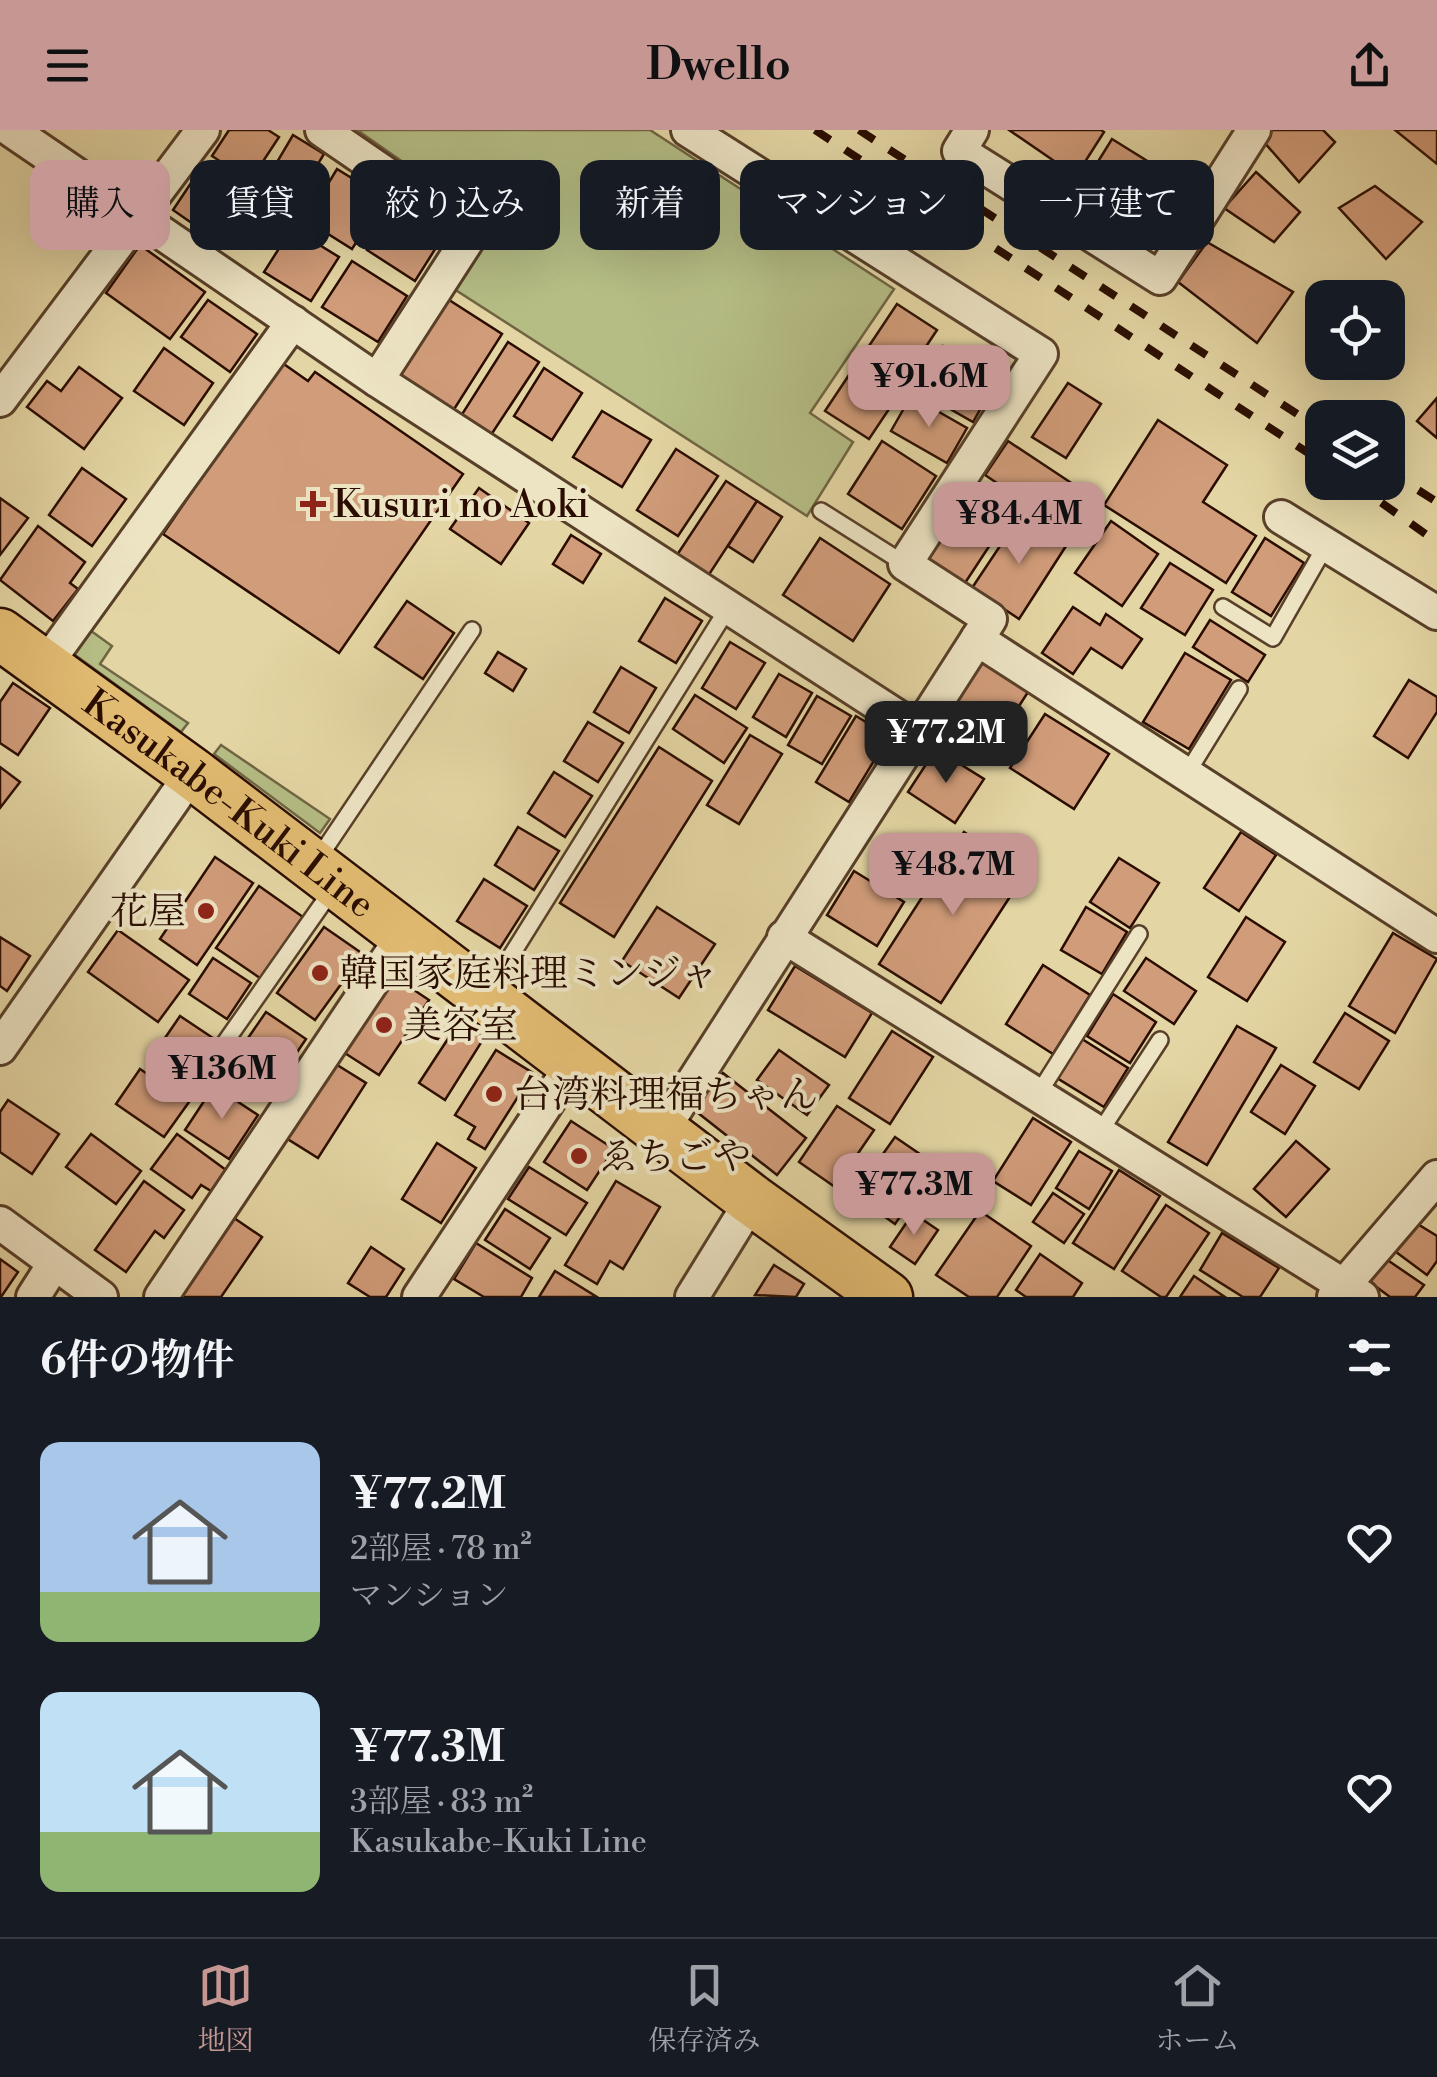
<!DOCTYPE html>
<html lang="ja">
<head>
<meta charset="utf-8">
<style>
	:root { --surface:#171b24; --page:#242831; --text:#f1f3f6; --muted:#9ea1a6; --line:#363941; --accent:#c59692 }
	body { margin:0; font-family:"Libre Bodoni","Noto Serif JP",serif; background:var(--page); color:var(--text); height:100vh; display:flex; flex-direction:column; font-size:38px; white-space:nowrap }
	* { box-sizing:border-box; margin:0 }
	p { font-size:32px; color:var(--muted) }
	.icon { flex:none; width:55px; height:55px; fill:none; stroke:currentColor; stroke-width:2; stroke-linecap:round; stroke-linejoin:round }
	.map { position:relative; height:1167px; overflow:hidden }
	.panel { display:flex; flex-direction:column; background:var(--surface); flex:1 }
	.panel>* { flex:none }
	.guide { position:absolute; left:30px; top:30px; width:1378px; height:90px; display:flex; gap:20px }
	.controls { position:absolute; left:1305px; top:150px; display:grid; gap:20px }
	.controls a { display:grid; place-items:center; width:100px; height:100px; border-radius:20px; background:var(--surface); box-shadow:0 10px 40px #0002; font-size:50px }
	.price { position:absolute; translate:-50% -85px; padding:0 22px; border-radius:20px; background:var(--accent); color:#111; font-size:32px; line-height:65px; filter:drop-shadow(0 2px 5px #0008) }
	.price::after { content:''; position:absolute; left:50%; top:60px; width:30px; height:22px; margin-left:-15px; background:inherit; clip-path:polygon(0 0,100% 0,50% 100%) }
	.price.on { background:#222; color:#fff }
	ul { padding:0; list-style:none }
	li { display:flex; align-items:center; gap:30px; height:250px; padding:0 40px }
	li span { display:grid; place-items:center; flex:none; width:280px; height:200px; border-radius:20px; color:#555 }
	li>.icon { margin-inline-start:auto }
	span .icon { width:120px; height:120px; fill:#fffc; stroke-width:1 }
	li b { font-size:42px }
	h2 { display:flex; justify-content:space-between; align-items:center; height:120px; padding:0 40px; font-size:42px }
	.chip { padding:0 35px; border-radius:20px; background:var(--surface); box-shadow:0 10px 40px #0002; font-size:35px; line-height:90px }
	.chip.on { background:var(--accent); color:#111 }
	header { display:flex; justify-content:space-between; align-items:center; height:130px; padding:0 40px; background:var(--accent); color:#111; font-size:45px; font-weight:600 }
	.tabs { display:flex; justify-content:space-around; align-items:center; height:140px; border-top:2px solid var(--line); background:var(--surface); font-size:28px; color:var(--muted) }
	.tabs a { display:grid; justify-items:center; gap:5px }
	.tabs .on { color:var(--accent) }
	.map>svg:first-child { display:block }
	.green { fill:#b5bd85; stroke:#706542; stroke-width:2.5 }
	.building { fill:#d19c7a; stroke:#2a0d00; stroke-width:2.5 }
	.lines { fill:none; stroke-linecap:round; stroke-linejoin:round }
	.service-casing { stroke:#583f29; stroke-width:20 }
	.minor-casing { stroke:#583f29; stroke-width:38 }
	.primary-casing { stroke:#2a0d00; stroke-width:55 }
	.service { stroke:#ede4c4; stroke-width:15 }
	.minor { stroke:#ede4c4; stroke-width:32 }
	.primary { stroke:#e2bb72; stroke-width:50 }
	.rail { stroke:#2a0d00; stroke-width:8; stroke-dasharray:18 18; stroke-linecap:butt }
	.poi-dot { fill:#8f2418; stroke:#ede4c4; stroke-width:4 }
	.labels { text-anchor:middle; stroke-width:8; stroke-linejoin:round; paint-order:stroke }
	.poi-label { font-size:38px; fill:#2a0d00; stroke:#ede4c4; text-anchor:start }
	.street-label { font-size:38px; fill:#2a0d00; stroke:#ede4c4 }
</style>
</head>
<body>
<header><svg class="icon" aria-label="menu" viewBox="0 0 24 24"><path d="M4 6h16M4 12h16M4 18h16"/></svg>Dwello<svg class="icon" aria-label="share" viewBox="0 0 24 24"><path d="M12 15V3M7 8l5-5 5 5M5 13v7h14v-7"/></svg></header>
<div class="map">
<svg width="1437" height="1167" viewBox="0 0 1437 1167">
	<rect width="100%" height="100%" fill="#e4d6a4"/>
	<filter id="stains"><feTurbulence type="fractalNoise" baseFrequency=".002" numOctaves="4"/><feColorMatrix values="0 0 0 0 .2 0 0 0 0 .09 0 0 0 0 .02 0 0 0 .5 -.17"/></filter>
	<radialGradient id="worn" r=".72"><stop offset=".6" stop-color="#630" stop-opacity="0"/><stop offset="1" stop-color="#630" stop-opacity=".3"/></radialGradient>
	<g class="green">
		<path d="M 357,0 L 650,0 L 894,159 L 810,283 L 853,312 L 807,386 L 451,157 L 489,92 Z"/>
		<path d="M 87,498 L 112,516 L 100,534 L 188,593 L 181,602 L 71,522 Z"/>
		<path d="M 221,615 L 330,689 L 320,703 L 214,624 Z"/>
	</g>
	<g class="building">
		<path d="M 229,0 L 268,0 L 279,7 L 250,51 L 212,26 Z"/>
		<path d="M 1009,0 L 1101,0 L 1104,2 L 1076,46 Z"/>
		<path d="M 1272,0 L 1323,0 L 1335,12 L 1299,52 L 1263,11 Z"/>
		<path d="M 1395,0 L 1437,0 L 1437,34 Z"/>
		<path d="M 293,5 L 324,24 L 288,84 L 257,66 Z"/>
		<path d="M 1112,9 L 1181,52 L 1153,97 L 1084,54 Z"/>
		<path d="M 337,39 L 384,68 L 352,119 L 306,90 Z"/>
		<path d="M 199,41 L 243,72 L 216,110 L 173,80 Z"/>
		<path d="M 1256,42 L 1300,82 L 1274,112 L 1224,78 Z"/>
		<path d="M 1375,56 L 1422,92 L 1386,129 L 1339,78 Z"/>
		<path d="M 396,75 L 444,105 L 415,151 L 367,120 Z"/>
		<path d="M 292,98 L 339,127 L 311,171 L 264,142 Z"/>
		<path d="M 1207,112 L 1293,162 L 1257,213 L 1178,152 Z"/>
		<path d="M 140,115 L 205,162 L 170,209 L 106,163 Z"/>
		<path d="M 352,131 L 407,166 L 378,212 L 322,177 Z"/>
		<path d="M 446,168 L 502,204 L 451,284 L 395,247 Z"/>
		<path d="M 208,170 L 257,204 L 230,242 L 181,207 Z"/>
		<path d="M 897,174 L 937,200 L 903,251 L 863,225 Z"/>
		<path d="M 508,212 L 539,232 L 489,308 L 459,289 Z"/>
		<path d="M 943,216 L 998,248 L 973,292 L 917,260 Z"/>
		<path d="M 164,218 L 213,253 L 184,295 L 134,261 Z"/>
		<path d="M 281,232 L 308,251 L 315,242 L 463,344 L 339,523 L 163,404 Z"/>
		<path d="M 857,233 L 901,261 L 869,309 L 825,281 Z"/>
		<path d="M 79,237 L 122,268 L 84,319 L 27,277 L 47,251 L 61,261 Z"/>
		<path d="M 544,238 L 582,263 L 552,310 L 514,286 Z"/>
		<path d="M 1068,253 L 1101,274 L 1066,328 L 1032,307 Z"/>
		<path d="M 911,266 L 967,298 L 947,333 L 891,301 Z"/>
		<path d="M 1437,268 L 1437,308 L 1417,291 Z"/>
		<path d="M 602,281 L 651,310 L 622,357 L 573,327 Z"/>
		<path d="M 1158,290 L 1227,335 L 1203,372 L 1256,406 L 1226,453 L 1104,375 Z"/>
		<path d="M 882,311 L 936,346 L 902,399 L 848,364 Z"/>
		<path d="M 1008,311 L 1091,366 L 1068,401 L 985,345 Z"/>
		<path d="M 676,319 L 718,346 L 678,406 L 637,380 Z"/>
		<path d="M 82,338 L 126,369 L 92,416 L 49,385 Z"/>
		<path d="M 726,351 L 757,371 L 708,446 L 677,425 Z"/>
		<path d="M 479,358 L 529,393 L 501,434 L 450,399 Z"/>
		<path d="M 972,358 L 1011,383 L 963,456 L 924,430 Z"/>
		<path d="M 0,368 L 28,388 L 0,425 Z"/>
		<path d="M 757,371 L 782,387 L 753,432 L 728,416 Z"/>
		<path d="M 1020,386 L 1066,416 L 1019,489 L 972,458 Z"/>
		<path d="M 1111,391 L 1158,424 L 1122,476 L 1075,443 Z"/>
		<path d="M 38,396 L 85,432 L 70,453 L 78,459 L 53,491 L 0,450 Z"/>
		<path d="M 571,405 L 601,424 L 583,453 L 553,434 Z"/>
		<path d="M 820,408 L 890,454 L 853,511 L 783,465 Z"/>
		<path d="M 1265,408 L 1304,433 L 1271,486 L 1232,462 Z"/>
		<path d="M 1170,433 L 1213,460 L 1185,505 L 1141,478 Z"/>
		<path d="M 665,468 L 702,491 L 676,533 L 639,511 Z"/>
		<path d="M 407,471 L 454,503 L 423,549 L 375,517 Z"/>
		<path d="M 1073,477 L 1100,495 L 1106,484 L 1142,509 L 1122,538 L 1091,518 L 1073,544 L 1042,523 Z"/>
		<path d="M 1210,490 L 1265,525 L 1248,552 L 1193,517 Z"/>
		<path d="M 730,512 L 765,533 L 736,579 L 702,558 Z"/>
		<path d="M 498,522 L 526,539 L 513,561 L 485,543 Z"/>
		<path d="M 1185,523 L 1231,550 L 1189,619 L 1143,592 Z"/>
		<path d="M 980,531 L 1028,562 L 987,626 L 940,596 Z"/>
		<path d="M 621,537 L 656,558 L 629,603 L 594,582 Z"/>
		<path d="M 779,544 L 812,563 L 786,607 L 753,587 Z"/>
		<path d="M 1409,550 L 1437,567 L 1437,582 L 1408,628 L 1374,606 Z"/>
		<path d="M 13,553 L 50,578 L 18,625 L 0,613 L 0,572 Z"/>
		<path d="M 695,565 L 747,598 L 724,633 L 673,599 Z"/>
		<path d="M 817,566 L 851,586 L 822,634 L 788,615 Z"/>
		<path d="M 1045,584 L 1109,624 L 1074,679 L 1010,638 Z"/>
		<path d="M 856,586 L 889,606 L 849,672 L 816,652 Z"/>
		<path d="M 588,592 L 623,613 L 598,652 L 564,631 Z"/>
		<path d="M 750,605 L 782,624 L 739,694 L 707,675 Z"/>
		<path d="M 659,617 L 712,651 L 614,807 L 560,773 Z"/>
		<path d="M 936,619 L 984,649 L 955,693 L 908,662 Z"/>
		<path d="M 0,637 L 20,652 L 0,678 Z"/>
		<path d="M 554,642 L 592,666 L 565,707 L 528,683 Z"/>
		<path d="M 518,697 L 559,721 L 534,760 L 495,735 Z"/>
		<path d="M 964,702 L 1026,742 L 941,873 L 879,834 Z"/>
		<path d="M 1241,702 L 1276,725 L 1239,781 L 1204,758 Z"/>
		<path d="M 215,727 L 253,753 L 197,835 L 160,809 Z"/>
		<path d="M 1119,728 L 1159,753 L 1130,798 L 1090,772 Z"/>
		<path d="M 854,741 L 904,772 L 877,816 L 827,785 Z"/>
		<path d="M 484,749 L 527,776 L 500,818 L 457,791 Z"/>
		<path d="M 259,756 L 303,787 L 260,848 L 216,818 Z"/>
		<path d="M 657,777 L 715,814 L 679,868 L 622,831 Z"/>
		<path d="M 1086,777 L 1127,802 L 1102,844 L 1061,820 Z"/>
		<path d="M 1246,787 L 1285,812 L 1247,871 L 1208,847 Z"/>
		<path d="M 324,797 L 363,824 L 315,890 L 277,863 Z"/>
		<path d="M 118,800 L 189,850 L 158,892 L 88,842 Z"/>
		<path d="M 1393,803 L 1437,829 L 1395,903 L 1349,876 Z"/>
		<path d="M 0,807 L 30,826 L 7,861 L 0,856 Z"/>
		<path d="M 213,828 L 251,853 L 227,889 L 189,864 Z"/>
		<path d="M 1146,828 L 1196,861 L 1174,894 L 1124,861 Z"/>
		<path d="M 1043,835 L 1090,865 L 1053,924 L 1006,894 Z"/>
		<path d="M 795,836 L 872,883 L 845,927 L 768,880 Z"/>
		<path d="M 390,844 L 429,870 L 379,945 L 340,920 Z"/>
		<path d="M 1113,864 L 1156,892 L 1130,933 L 1087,906 Z"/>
		<path d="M 266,882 L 306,909 L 268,965 L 228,937 Z"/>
		<path d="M 1345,883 L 1389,911 L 1359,959 L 1314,932 Z"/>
		<path d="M 180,886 L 213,908 L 185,950 L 152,927 Z"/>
		<path d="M 459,892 L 484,908 L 445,970 L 419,953 Z"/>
		<path d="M 1237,896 L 1276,918 L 1207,1035 L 1168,1012 Z"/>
		<path d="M 892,901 L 933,927 L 890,994 L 849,968 Z"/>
		<path d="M 1082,909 L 1128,938 L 1104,977 L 1057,948 Z"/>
		<path d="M 496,920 L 533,943 L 485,1019 L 468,1009 L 475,997 L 455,985 Z"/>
		<path d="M 779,920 L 829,955 L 807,985 L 757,950 Z"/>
		<path d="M 334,933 L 366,953 L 318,1028 L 286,1008 Z"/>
		<path d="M 1281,935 L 1315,956 L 1285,1004 L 1251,982 Z"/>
		<path d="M 140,939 L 189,972 L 164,1007 L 116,974 Z"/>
		<path d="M 723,943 L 806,1008 L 777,1045 L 693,979 Z"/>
		<path d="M 214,956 L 258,985 L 229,1029 L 185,1000 Z"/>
		<path d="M 8,970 L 59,1004 L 32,1044 L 0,1022 L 0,982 Z"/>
		<path d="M 837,976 L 874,1000 L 835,1057 L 799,1032 Z"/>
		<path d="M 1033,988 L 1071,1012 L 1031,1075 L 993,1051 Z"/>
		<path d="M 571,991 L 614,1019 L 587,1060 L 544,1032 Z"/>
		<path d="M 91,1004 L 141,1041 L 116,1074 L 66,1037 Z"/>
		<path d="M 177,1004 L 226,1040 L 211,1061 L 201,1055 L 192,1068 L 151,1039 Z"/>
		<path d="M 895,1007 L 936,1035 L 895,1094 L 854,1065 Z"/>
		<path d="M 1296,1011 L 1329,1039 L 1286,1087 L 1254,1059 Z"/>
		<path d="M 437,1013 L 476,1038 L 441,1093 L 402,1069 Z"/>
		<path d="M 1079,1021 L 1112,1041 L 1089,1079 L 1056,1058 Z"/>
		<path d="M 529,1037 L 587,1073 L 566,1105 L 508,1069 Z"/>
		<path d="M 1119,1040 L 1160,1066 L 1114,1139 L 1073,1113 Z"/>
		<path d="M 144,1051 L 184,1080 L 164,1108 L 155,1101 L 126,1142 L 95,1120 Z"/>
		<path d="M 616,1051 L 660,1077 L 623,1139 L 610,1131 L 597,1154 L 565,1135 Z"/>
		<path d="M 1053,1063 L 1084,1084 L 1064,1113 L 1033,1092 Z"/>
		<path d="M 1166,1075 L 1209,1103 L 1166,1167 L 1161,1167 L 1122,1141 Z"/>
		<path d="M 505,1079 L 550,1108 L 530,1139 L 485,1110 Z"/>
		<path d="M 980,1081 L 1031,1116 L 997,1167 L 969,1167 L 936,1145 Z"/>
		<path d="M 913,1083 L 938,1100 L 915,1134 L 890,1117 Z"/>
		<path d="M 234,1088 L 262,1107 L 221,1167 L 180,1167 Z"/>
		<path d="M 1416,1093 L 1437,1106 L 1437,1131 L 1427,1145 L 1396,1122 Z"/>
		<path d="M 1222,1103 L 1279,1138 L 1260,1167 L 1243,1167 L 1200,1140 Z"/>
		<path d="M 476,1113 L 532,1148 L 521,1167 L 484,1167 L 454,1149 Z"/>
		<path d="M 371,1117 L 404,1139 L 386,1167 L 370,1167 L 348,1153 Z"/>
		<path d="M 1040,1124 L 1082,1153 L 1073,1167 L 1026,1167 L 1016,1160 Z"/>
		<path d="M 1383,1127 L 1424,1155 L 1415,1167 L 1390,1167 L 1367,1150 Z"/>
		<path d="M 0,1129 L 18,1142 L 1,1167 L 0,1167 Z"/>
		<path d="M 774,1135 L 804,1154 L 796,1167 L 755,1165 Z"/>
		<path d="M 555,1141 L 597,1167 L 539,1167 Z"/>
		<path d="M 1194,1146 L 1225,1167 L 1180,1167 Z"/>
	</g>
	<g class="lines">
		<g class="service-casing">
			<g id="service">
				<path d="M 821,381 L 905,434"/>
				<path d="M 1223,477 L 1273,508 L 1326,415"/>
				<path d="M 1186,645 L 1239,559"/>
				<path d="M 318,729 L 472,500"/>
				<path d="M 489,861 L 728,478"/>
				<path d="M 205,941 L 332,760"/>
				<path d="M 1037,966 L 1139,804"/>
				<path d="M 1098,1005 L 1160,910"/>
			</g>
		</g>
		<g class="minor-casing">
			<g id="minor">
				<path d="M 11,0 L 377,250 L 918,600"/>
				<path d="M 322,0 L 472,103 L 377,250"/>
				<path d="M 972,0 L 959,21 L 1160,148 L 1254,0"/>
				<path d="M 0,270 L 203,0"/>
				<path d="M 1281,387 L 1437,483"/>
				<path d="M 977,509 L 1437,806"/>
				<path d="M 44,537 L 293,192"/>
				<path d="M 784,807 L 1362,1167"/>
				<path d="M 0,918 L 192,643"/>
				<path d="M 663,999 L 990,489 L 905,434 L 1041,224 L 688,0"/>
				<path d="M 0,1093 L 101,1167"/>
				<path d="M 33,1167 L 54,1134"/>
				<path d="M 161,1167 L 405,803"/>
				<path d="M 419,1167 L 574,932"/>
				<path d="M 692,1167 L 752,1070"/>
				<path d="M 1334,1167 L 1437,1047"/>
			</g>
		</g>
		<g class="primary-casing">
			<g id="primary">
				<path id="s1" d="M 0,504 L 192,643 L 752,1070 L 887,1167"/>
			</g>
		</g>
		<use href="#service" class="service"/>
		<use href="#minor" class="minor"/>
		<use href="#primary" class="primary"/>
		<g class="rail">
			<path d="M 815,0 L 1322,332"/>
			<path d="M 859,0 L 1322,300"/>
			<path d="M 1388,341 L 1437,372"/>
			<path d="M 1352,352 L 1437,412"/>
		</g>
	</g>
	<g class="poi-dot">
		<path d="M308 359h10v10h10v10h-10v10h-10v-10h-10v-10h10z"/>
		<circle cx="206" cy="781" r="10"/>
		<circle cx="320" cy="843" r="10"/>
		<circle cx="384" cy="895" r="10"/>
		<circle cx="494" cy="964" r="10"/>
		<circle cx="579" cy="1026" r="10"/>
	</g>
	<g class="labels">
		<g class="poi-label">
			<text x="333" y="387">Kusuri no Aoki</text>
			<text x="186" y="794" text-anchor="end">花屋</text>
			<text x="340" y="856">韓国家庭料理ミンジャ</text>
			<text x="404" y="908">美容室</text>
			<text x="514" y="977">台湾料理福ちゃん</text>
			<text x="599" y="1039">ゑちごや</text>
		</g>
		<g class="street-label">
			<text dy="13" stroke="none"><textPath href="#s1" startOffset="285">Kasukabe-Kuki Line</textPath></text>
		</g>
	</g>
	<rect width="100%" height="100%" filter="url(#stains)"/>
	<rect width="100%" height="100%" fill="url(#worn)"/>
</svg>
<div class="controls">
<a><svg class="icon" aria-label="locate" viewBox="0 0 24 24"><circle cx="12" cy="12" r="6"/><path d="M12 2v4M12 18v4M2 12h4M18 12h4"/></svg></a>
<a><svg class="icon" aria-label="layers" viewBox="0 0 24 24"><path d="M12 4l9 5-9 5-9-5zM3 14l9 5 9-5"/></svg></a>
</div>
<b class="price" style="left:929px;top:300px">¥91.6M</b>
<b class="price" style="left:1019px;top:437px">¥84.4M</b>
<b class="price on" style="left:946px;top:656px">¥77.2M</b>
<b class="price" style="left:953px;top:788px">¥48.7M</b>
<b class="price" style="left:222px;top:992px">¥136M</b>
<b class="price" style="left:914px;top:1108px">¥77.3M</b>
<div class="guide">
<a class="chip on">購入</a>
<a class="chip">賃貸</a>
<a class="chip">絞り込み</a>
<a class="chip">新着</a>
<a class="chip">マンション</a>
<a class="chip">一戸建て</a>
</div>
</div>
<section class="panel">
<h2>6件の物件<svg class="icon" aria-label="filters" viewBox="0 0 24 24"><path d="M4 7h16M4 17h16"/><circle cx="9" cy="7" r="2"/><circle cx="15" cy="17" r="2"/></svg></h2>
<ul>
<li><span style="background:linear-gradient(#a9c7e8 75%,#8fb573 0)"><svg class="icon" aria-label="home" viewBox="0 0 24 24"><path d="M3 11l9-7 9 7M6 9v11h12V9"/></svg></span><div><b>¥77.2M</b><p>2部屋 · 78 m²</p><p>マンション</p></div><svg class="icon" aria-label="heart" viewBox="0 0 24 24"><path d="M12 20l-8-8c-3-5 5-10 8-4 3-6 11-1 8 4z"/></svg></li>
<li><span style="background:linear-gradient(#bfe0f5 70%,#8fb573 0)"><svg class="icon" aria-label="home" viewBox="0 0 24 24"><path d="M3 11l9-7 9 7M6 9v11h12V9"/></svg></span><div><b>¥77.3M</b><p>3部屋 · 83 m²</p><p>Kasukabe-Kuki Line</p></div><svg class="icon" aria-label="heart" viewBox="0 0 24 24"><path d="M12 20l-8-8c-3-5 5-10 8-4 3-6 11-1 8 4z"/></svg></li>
</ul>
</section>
<nav class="tabs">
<a class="on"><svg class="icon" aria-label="map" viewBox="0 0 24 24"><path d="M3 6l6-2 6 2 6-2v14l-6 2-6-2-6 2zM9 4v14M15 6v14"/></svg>地図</a>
<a><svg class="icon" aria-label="saved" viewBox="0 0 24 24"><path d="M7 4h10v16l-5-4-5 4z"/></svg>保存済み</a>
<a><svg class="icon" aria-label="home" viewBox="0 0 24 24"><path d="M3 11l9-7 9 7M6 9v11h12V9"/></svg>ホーム</a>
</nav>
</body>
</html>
